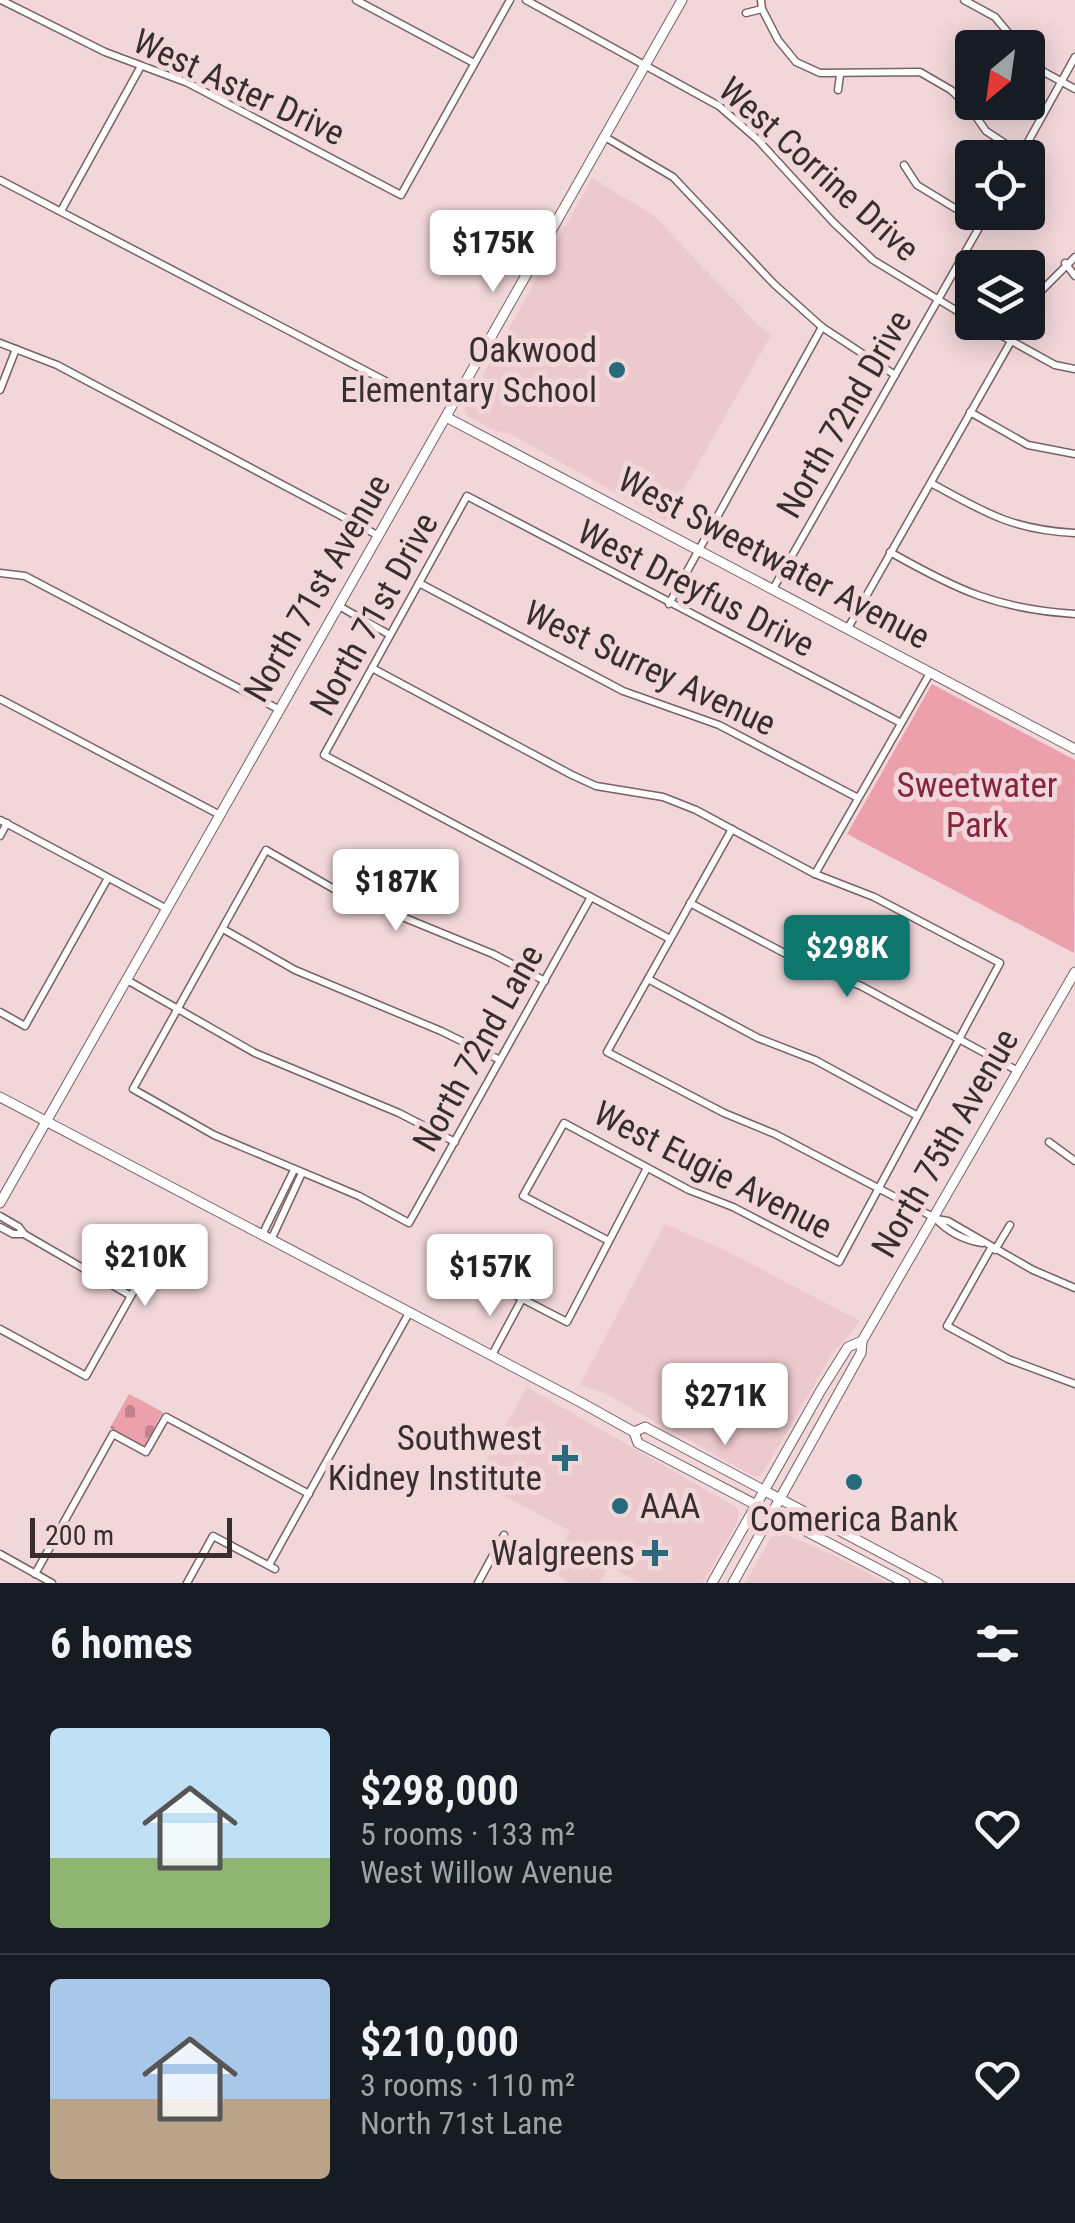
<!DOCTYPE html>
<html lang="en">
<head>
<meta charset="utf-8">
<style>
	:root { --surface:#171b24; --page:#20242c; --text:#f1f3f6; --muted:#9ea1a6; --line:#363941; --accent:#0f766e }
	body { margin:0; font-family:"Roboto Condensed",sans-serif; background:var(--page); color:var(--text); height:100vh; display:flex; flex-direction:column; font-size:38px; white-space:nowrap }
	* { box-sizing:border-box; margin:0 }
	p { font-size:32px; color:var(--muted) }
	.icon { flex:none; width:55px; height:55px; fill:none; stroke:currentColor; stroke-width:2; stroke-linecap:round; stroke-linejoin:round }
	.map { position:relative; height:1583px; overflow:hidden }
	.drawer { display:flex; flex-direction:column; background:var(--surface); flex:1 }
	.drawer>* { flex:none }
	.needle { width:65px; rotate:209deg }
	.controls { position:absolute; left:955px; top:30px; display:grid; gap:20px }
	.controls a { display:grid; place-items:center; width:90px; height:90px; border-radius:10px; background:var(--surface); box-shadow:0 5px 25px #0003; font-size:50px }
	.scale { position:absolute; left:30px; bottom:25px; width:202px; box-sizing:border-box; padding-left:10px; border:5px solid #382e2f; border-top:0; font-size:28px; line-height:35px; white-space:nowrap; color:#382e2f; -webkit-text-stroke:8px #f2d7da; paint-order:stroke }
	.price { position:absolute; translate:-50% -85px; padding:0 22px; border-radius:10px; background:#fff; color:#222; font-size:32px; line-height:65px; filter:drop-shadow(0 2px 5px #0008) }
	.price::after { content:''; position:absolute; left:50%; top:60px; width:30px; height:22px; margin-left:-15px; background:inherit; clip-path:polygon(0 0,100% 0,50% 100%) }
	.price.on { background:var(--accent); color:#fff }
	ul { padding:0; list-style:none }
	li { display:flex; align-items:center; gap:30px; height:250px; padding:0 50px }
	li+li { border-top:2px solid var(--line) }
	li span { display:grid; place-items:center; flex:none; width:280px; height:200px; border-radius:10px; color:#555 }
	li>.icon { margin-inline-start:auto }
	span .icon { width:120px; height:120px; fill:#fffc; stroke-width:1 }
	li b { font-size:42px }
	h2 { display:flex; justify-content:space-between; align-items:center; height:120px; padding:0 50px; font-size:42px }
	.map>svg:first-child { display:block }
	.built { fill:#ecc9cd }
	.cemetery { fill:url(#cemetery-stones) }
	.park { fill:#eca0ac }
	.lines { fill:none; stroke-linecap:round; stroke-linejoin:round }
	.street-casing { stroke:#786164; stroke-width:9 }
	.secondary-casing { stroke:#786164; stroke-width:11 }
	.street { stroke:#fff; stroke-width:6 }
	.secondary { stroke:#fff; stroke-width:9 }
	.poi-dot { fill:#276a7c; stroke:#f2d7da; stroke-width:4 }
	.labels { text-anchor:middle; stroke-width:10; stroke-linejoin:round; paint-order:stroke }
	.street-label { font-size:35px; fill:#382e2f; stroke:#f2d7da }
	.poi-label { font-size:35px; fill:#382e2f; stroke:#f2d7da; text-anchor:end }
	.park-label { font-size:35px; fill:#85253e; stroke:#f2d7da }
</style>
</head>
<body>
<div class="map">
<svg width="1075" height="1583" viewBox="0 0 1075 1583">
	<defs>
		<pattern id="cemetery-stones" width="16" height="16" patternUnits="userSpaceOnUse" patternTransform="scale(2.5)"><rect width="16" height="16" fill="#eca0ac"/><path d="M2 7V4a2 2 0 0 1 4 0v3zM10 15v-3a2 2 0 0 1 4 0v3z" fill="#c0838c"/></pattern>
	</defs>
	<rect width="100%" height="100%" fill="#f2d7da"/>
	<g class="built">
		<path d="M 592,178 L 653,215 L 757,324 L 771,335 L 666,521 L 510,434 L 495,431 L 467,416 L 464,410 Z"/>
		<path d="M 665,1224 L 723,1249 L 860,1321 L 831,1356 L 761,1476 L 753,1476 L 602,1392 L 580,1385 Z"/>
		<path d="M 527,1387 L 736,1507 L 739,1512 L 737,1523 L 703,1583 L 640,1583 L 609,1567 L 600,1583 L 570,1583 L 549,1571 L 570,1531 L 475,1480 Z"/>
		<path d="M 780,1532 L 837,1557 L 887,1583 L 745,1583 L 771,1538 Z"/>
	</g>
	<path class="cemetery" d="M 129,1394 L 163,1412 L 144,1447 L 110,1428 Z"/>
	<path class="park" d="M 932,684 L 1075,760 L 1074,953 L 847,834 Z"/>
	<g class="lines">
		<g class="street-casing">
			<g id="street">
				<path d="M 1,0 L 105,52 L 188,83 L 401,195 L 510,0"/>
				<path d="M 356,0 L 474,63"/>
				<path d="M 526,0 L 719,106 L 757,139 L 833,222 L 873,260 L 972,320"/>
				<path d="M 761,0 L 762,9 L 778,40 L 796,62 L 820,73 L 920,72 L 951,90 L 970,108 L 986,131 L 1021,154"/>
				<path d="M 964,0 L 995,17 L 1021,48"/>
				<path d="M 746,13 L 762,9"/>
				<path d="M 1028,55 L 1044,72 L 1075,89"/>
				<path d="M 838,90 L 840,75"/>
				<path d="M 605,137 L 673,177 L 774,284 L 822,327 L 895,375"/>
				<path d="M 1019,158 L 1075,57"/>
				<path d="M 904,165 L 917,185 L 981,224"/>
				<path d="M 0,180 L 393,385"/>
				<path d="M 61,211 L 141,66"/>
				<path d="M 1065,263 L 1075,276"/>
				<path d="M 1028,313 L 1042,290 L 1075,257"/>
				<path d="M 977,322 L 1055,365 L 1075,369"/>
				<path d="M 0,343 L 57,365 L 379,536"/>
				<path d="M 0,390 L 16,349"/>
				<path d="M 970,412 L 1028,445 L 1075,454"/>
				<path d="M 931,483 C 984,512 1012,530 1075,533"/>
				<path d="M 890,552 C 957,590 997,609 1075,614"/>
				<path d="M 0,573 L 25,576 L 280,710"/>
				<path d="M 419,583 L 623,691 L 719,725 L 858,798"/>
				<path d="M 773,589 L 988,212"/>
				<path d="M 669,604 L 822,327"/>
				<path d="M 339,606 L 390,635"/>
				<path d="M 848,628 L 1022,322"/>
				<path d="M 372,668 L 572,775 L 596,786 L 663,797 L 696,810 L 815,874 L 874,897 L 1000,963 L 839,1262 L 733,1207 L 689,1190 L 564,1123 L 523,1196 L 609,1241"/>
				<path d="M 0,699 L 220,815"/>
				<path d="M 0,820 L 167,909"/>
				<path d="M 732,829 L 607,1052 L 724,1113 L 775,1134 L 935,1218 C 948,1232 963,1240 982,1243"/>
				<path d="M 0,836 L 7,823"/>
				<path d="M 815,874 L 930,673"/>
				<path d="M 690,903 L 803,963 L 861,986 L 1018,1071"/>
				<path d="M 223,929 L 295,970 L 441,1031 L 500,1060"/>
				<path d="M 670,939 L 324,755 L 467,496 L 901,723"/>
				<path d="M 648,979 L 758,1038 L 815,1060 L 916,1115"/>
				<path d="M 127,980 L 255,1053 L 399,1113 L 455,1142"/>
				<path d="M 545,981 L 493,954 L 334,889 L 266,850 L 133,1089 L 214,1135 L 359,1196 L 409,1223 L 591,897"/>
				<path d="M 0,1012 L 25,1026 L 108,878"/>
				<path d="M 1049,1142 L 1075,1161"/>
				<path d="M 0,1216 L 19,1227 L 24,1234 L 131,1296"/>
				<path d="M 936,1219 L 948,1221 L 1033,1270 L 1075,1288"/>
				<path d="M 0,1227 L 13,1234 L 23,1234"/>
				<path d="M 262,1235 L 294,1170"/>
				<path d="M 271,1240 L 302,1173"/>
				<path d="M 991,1248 L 947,1326 L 1008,1359 L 1075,1384"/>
				<path d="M 995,1250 L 1010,1225"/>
				<path d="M 486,1280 L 567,1322 L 647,1168"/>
				<path d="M 0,1329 L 86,1376 L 159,1246 L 160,1229"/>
				<path d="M 492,1355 L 522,1299"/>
				<path d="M 0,1554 L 52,1583"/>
				<path d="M 269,1565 L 409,1313"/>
				<path d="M 35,1574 L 113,1434 L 146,1452 L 166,1417 L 309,1494"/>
				<path d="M 187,1583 L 213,1536 L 275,1569"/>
				<path d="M 478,1583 L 504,1535"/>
			</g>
		</g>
		<g class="secondary-casing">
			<g id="secondary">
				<path d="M 446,417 L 1075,749"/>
				<path d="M 0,1097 L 582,1403 L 634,1432 L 638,1443 L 905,1583"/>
				<path d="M 0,1203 L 682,0"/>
				<path d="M 634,1432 L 645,1427 L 938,1583"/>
				<path d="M 712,1583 L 821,1390 L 848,1347 L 862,1341"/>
				<path d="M 733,1583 L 861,1353 L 862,1341 L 1075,972"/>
			</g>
		</g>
		<use href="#street" class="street"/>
		<use href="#secondary" class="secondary"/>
	</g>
	<g class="poi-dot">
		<circle cx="617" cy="370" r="10"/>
		<path d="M560 1443h10v10h10v10h-10v10h-10v-10h-10v-10h10z"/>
		<circle cx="854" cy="1482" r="10"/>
		<circle cx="620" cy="1506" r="10"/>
		<path d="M650 1538h10v10h10v10h-10v10h-10v-10h-10v-10h10z"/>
	</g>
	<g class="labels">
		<g class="street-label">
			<text transform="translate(239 87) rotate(25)" y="12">West Aster Drive</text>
			<text transform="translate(819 169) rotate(42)" y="12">West Corrine Drive</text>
			<text transform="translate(844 414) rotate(-60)" y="12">North 72nd Drive</text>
			<text transform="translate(774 558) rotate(28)" y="12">West Sweetwater Avenue</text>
			<text transform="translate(317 588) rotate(-60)" y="12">North 71st Avenue</text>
			<text transform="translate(696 588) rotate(27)" y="12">West Dreyfus Drive</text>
			<text transform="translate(374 614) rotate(-61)" y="12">North 71st Drive</text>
			<text transform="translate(650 668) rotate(25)" y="12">West Surrey Avenue</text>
			<text transform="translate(478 1048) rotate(-61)" y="12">North 72nd Lane</text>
			<text transform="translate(945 1143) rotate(-60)" y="12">North 75th Avenue</text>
			<text transform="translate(713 1170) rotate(27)" y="12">West Eugie Avenue</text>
		</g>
		<g class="poi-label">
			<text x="597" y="362">Oakwood<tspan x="597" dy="40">Elementary School</tspan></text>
			<text x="542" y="1450">Southwest<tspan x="542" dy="40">Kidney Institute</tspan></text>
			<text x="640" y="1518" text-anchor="start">AAA</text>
			<text x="854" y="1531" text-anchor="middle">Comerica Bank</text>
			<text x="635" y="1565">Walgreens</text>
		</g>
		<g class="park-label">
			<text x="977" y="797">Sweetwater<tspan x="977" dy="40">Park</tspan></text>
		</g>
	</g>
</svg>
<div class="controls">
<a><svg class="needle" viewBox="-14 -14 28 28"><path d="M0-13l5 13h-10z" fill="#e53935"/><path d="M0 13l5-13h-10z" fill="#9ea1a6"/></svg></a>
<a><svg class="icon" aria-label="locate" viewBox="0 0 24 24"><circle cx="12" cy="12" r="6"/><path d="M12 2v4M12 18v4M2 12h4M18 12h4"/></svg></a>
<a><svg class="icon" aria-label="layers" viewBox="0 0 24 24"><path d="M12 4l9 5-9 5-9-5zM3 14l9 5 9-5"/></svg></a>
</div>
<div class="scale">200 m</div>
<b class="price" style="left:493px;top:295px">$175K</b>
<b class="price" style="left:396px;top:934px">$187K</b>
<b class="price on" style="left:847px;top:1000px">$298K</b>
<b class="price" style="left:145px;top:1309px">$210K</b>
<b class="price" style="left:490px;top:1319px">$157K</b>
<b class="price" style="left:725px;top:1448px">$271K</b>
</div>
<section class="drawer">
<h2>6 homes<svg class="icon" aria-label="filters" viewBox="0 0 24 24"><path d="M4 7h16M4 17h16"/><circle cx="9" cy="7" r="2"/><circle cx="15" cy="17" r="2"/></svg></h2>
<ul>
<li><span style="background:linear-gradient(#bfe0f5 65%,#8fb573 0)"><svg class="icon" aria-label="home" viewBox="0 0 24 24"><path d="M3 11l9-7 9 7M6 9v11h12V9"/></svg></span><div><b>$298,000</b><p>5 rooms · 133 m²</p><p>West Willow Avenue</p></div><svg class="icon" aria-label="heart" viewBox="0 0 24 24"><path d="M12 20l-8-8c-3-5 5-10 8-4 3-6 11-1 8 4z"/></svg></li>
<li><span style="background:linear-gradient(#a9c7e8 60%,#b9a48a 0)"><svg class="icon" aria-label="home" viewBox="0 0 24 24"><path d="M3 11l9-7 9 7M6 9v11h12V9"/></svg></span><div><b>$210,000</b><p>3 rooms · 110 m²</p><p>North 71st Lane</p></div><svg class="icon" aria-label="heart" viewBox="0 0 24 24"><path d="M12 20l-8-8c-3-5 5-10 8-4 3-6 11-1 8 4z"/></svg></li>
</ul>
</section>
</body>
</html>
